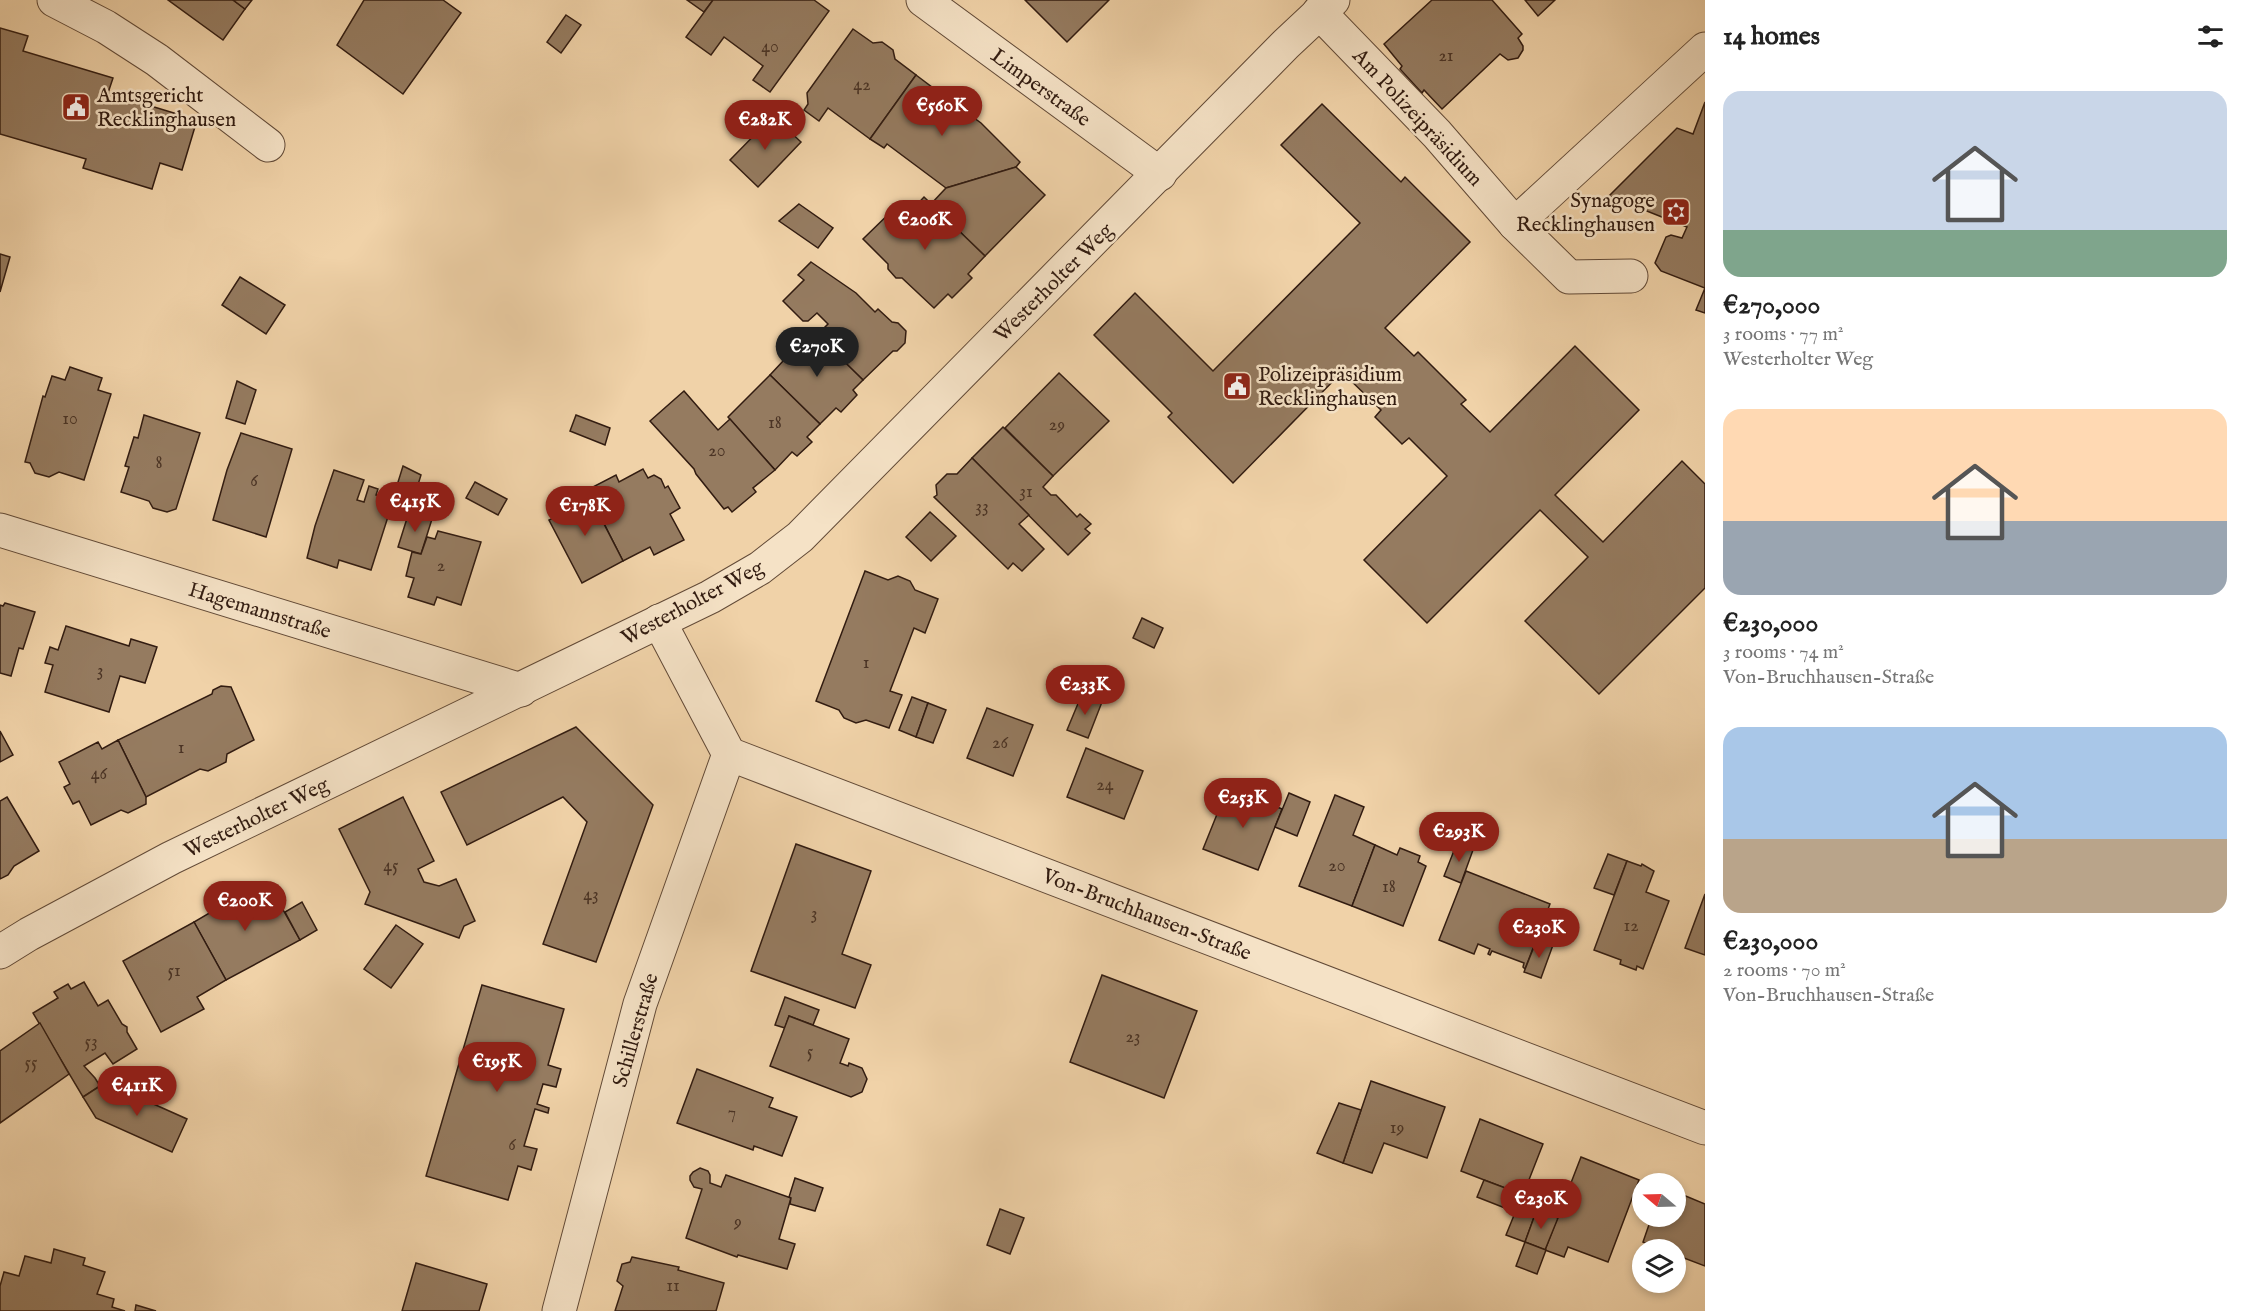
<!DOCTYPE html>
<html lang="en">
<head>
<meta charset="utf-8">
<style>
	:root { --surface:#fff; --page:#f6f6f6; --text:#222; --muted:#767676; --accent:#8f2418 }
	body { margin:0; font-family:"IM FELL English",serif; background:var(--page); color:var(--text); height:100vh; display:flex; flex-direction:column; font-size:22px; white-space:nowrap }
	* { box-sizing:border-box; margin:0 }
	p { font-size:20px; color:var(--muted) }
	.icon { flex:none; width:33px; height:33px; fill:none; stroke:currentColor; stroke-width:2; stroke-linecap:round; stroke-linejoin:round }
	.map { position:relative; flex:1; overflow:hidden }
	.side { display:flex; flex-direction:column; background:var(--surface); width:540px }
	.side>* { flex:none }
	.needle { width:39px; rotate:289deg }
	.buttons { position:absolute; left:1632px; top:1173px; display:grid; gap:12px }
	.buttons a { display:grid; place-items:center; width:54px; height:54px; border-radius:50%; background:var(--surface); box-shadow:0 3px 9px #0003; font-size:30px }
	.price { position:absolute; translate:-50% -51px; padding:0 14px; border-radius:21px; background:var(--accent); color:#fff; font-size:20px; line-height:39px; filter:drop-shadow(0 2px 3px #0008) }
	.price::after { content:''; position:absolute; left:50%; top:36px; width:18px; height:14px; margin-left:-9px; background:inherit; clip-path:polygon(0 0,100% 0,50% 100%) }
	.price.selected { background:#222; color:#fff }
	ul { padding:0; list-style:none }
	li { display:grid; align-content:center; gap:12px; height:318px; padding:0 18px }
	li span { display:grid; place-items:center; height:186px; border-radius:18px; color:#555 }
	li>.icon { margin-inline-start:auto }
	span .icon { width:108px; height:108px; fill:#fffc; stroke-width:1 }
	li b { font-size:26px }
	h2 { display:flex; justify-content:space-between; align-items:center; height:72px; padding:0 18px; font-size:26px }
	main { display:flex; flex:1; min-height:0 }
	.map>svg:first-child { display:block }
	.building { fill:#957b60; stroke:#321c11; stroke-width:1.5 }
	.lines { fill:none; stroke-linecap:round; stroke-linejoin:round }
	.minor-casing { stroke:#624a37; stroke-width:35 }
	.minor { stroke:#f5e2c6; stroke-width:33 }
	.labels { text-anchor:middle; stroke-width:5; stroke-linejoin:round; paint-order:stroke }
	.number-label { font-size:18px; fill:#4b3425 }
	.street-label { font-size:21px; fill:#321c11; stroke:#f5e2c6 }
	.poi-label { font-size:21px; fill:#321c11; stroke:#f5e2c6; text-anchor:start }
</style>
</head>
<body>
<main>
<div class="map">
<svg width="1705" height="1311" viewBox="0 0 1705 1311">
	<rect width="100%" height="100%" fill="#f0d2a8"/>
	<filter id="stains"><feTurbulence type="fractalNoise" baseFrequency=".00333" numOctaves="4"/><feColorMatrix values="0 0 0 0 .2 0 0 0 0 .09 0 0 0 0 .02 0 0 0 .5 -.17"/></filter>
	<radialGradient id="worn" r=".72"><stop offset=".6" stop-color="#630" stop-opacity="0"/><stop offset="1" stop-color="#630" stop-opacity=".3"/></radialGradient>
	<g class="building">
		<path d="M 168,0 L 233,0 L 245,9 L 223,40 Z"/>
		<path d="M 233,0 L 252,0 L 245,9 Z"/>
		<path d="M 364,0 L 443,0 L 461,13 L 403,94 L 337,45 Z"/>
		<path d="M 687,0 L 713,0 L 704,12 Z"/>
		<path d="M 713,0 L 814,0 L 829,11 L 770,92 L 753,80 L 763,66 L 724,37 L 711,55 L 686,37 Z"/>
		<path d="M 1025,0 L 1109,0 L 1067,42 Z"/>
		<path d="M 1432,0 L 1492,0 L 1522,34 L 1518,38 L 1523,46 L 1523,50 L 1518,58 L 1508,60 L 1500,54 L 1442,109 L 1424,90 L 1422,93 L 1400,69 L 1402,66 L 1384,44 Z"/>
		<path d="M 1525,0 L 1555,0 L 1538,16 Z"/>
		<path d="M 566,15 L 581,25 L 561,53 L 547,42 Z"/>
		<path d="M 0,28 L 28,36 L 23,51 L 113,78 L 108,93 L 197,120 L 182,170 L 160,163 L 152,189 L 83,168 L 86,159 L 0,134 Z"/>
		<path d="M 853,29 L 873,43 L 882,42 L 893,50 L 895,59 L 916,75 L 870,139 L 828,108 L 819,121 L 804,110 L 808,104 L 807,93 Z"/>
		<path d="M 916,75 L 936,90 L 938,89 L 943,92 L 947,87 L 959,97 L 955,102 L 960,105 L 959,107 L 981,123 L 1020,162 L 1016,167 L 946,188 L 887,144 L 884,148 L 870,139 Z"/>
		<path d="M 1705,102 L 1705,313 L 1696,310 L 1705,288 L 1661,271 L 1655,263 L 1666,237 L 1671,235 L 1682,238 L 1687,227 L 1609,196 L 1677,128 L 1693,134 Z"/>
		<path d="M 1322,104 L 1401,182 L 1405,177 L 1470,242 L 1385,328 L 1414,356 L 1418,352 L 1466,400 L 1461,404 L 1490,432 L 1575,346 L 1639,410 L 1555,495 L 1603,542 L 1682,461 L 1705,484 L 1705,588 L 1599,694 L 1525,621 L 1588,557 L 1540,510 L 1427,623 L 1364,560 L 1447,476 L 1409,438 L 1402,444 L 1375,417 L 1381,410 L 1342,372 L 1233,483 L 1168,417 L 1172,413 L 1094,335 L 1135,293 L 1213,371 L 1360,223 L 1281,145 Z"/>
		<path d="M 773,116 L 801,142 L 758,187 L 730,160 Z"/>
		<path d="M 1016,167 L 1045,195 L 985,256 L 931,204 L 946,188 Z"/>
		<path d="M 924,197 L 985,256 L 968,274 L 972,278 L 952,298 L 948,294 L 934,308 L 902,278 L 896,278 L 888,269 L 888,264 L 863,239 L 898,205 L 908,214 Z"/>
		<path d="M 799,204 L 833,228 L 818,248 L 779,221 Z"/>
		<path d="M 0,254 L 10,257 L 0,292 Z"/>
		<path d="M 811,262 L 856,293 L 875,312 L 878,309 L 892,322 L 898,323 L 906,331 L 905,343 L 897,351 L 893,351 L 863,380 L 817,335 L 828,324 L 817,313 L 808,321 L 803,321 L 783,301 L 804,280 L 798,275 Z"/>
		<path d="M 240,277 L 285,305 L 266,334 L 222,305 Z"/>
		<path d="M 812,330 L 863,380 L 853,390 L 857,395 L 841,412 L 836,408 L 820,424 L 770,375 Z"/>
		<path d="M 70,367 L 102,378 L 98,390 L 111,394 L 84,480 L 59,472 L 49,477 L 35,473 L 30,463 L 25,462 L 43,396 L 45,397 L 52,376 L 65,380 Z"/>
		<path d="M 1059,373 L 1109,421 L 1053,476 L 1005,428 Z"/>
		<path d="M 770,375 L 820,424 L 807,437 L 812,442 L 797,456 L 792,452 L 775,470 L 728,417 Z"/>
		<path d="M 237,381 L 256,390 L 245,424 L 226,418 Z"/>
		<path d="M 684,391 L 718,430 L 730,419 L 775,470 L 753,488 L 756,492 L 732,512 L 728,507 L 724,509 L 696,474 L 694,469 L 650,421 Z"/>
		<path d="M 144,415 L 200,433 L 176,509 L 167,512 L 153,508 L 149,501 L 121,492 L 129,467 L 125,466 L 134,437 L 138,438 Z"/>
		<path d="M 576,415 L 610,428 L 605,445 L 570,431 Z"/>
		<path d="M 1003,427 L 1053,476 L 1043,487 L 1051,495 L 1056,495 L 1077,517 L 1080,514 L 1091,524 L 1085,529 L 1090,533 L 1068,555 L 972,458 Z"/>
		<path d="M 241,433 L 292,449 L 266,537 L 213,520 L 227,470 Z"/>
		<path d="M 972,458 L 1029,515 L 1019,524 L 1044,549 L 1022,571 L 1013,563 L 1008,569 L 934,497 L 937,495 L 936,485 L 947,474 L 957,474 Z"/>
		<path d="M 403,466 L 421,475 L 413,501 L 394,495 Z"/>
		<path d="M 643,469 L 648,478 L 654,475 L 661,479 L 665,488 L 668,486 L 680,508 L 670,514 L 684,540 L 654,555 L 650,547 L 623,561 L 587,490 L 616,475 L 619,482 Z"/>
		<path d="M 334,470 L 364,480 L 357,500 L 364,502 L 369,486 L 378,489 L 376,495 L 393,501 L 371,570 L 339,560 L 337,568 L 307,558 L 315,526 Z"/>
		<path d="M 475,482 L 507,499 L 498,515 L 466,498 Z"/>
		<path d="M 586,489 L 623,561 L 582,583 L 549,520 L 566,512 L 562,502 Z"/>
		<path d="M 409,512 L 432,519 L 421,554 L 398,547 Z"/>
		<path d="M 930,512 L 956,536 L 931,561 L 906,537 Z"/>
		<path d="M 438,531 L 481,542 L 461,605 L 437,597 L 434,605 L 408,597 L 414,578 L 406,576 L 412,552 L 421,554 L 427,537 L 435,539 Z"/>
		<path d="M 865,571 L 888,580 L 898,576 L 910,581 L 915,590 L 938,599 L 925,633 L 914,628 L 890,691 L 902,695 L 889,728 L 866,720 L 856,723 L 844,718 L 839,710 L 816,701 Z"/>
		<path d="M 5,603 L 35,612 L 23,649 L 19,648 L 11,676 L 0,673 L 0,605 L 3,606 Z"/>
		<path d="M 1142,618 L 1163,628 L 1154,648 L 1133,638 Z"/>
		<path d="M 66,626 L 129,646 L 131,639 L 157,647 L 145,683 L 120,676 L 109,712 L 45,692 L 53,665 L 45,663 L 50,647 L 58,650 Z"/>
		<path d="M 221,686 L 231,687 L 254,740 L 227,754 L 226,762 L 208,771 L 200,769 L 146,797 L 118,740 L 212,694 L 213,690 Z"/>
		<path d="M 1082,694 L 1102,702 L 1088,738 L 1067,730 Z"/>
		<path d="M 912,697 L 928,703 L 916,737 L 899,730 Z"/>
		<path d="M 928,703 L 946,710 L 933,743 L 916,737 Z"/>
		<path d="M 987,708 L 1033,725 L 1013,776 L 967,758 Z"/>
		<path d="M 576,727 L 653,805 L 596,962 L 543,944 L 587,822 L 563,797 L 467,845 L 441,792 Z"/>
		<path d="M 0,731 L 13,755 L 0,762 Z"/>
		<path d="M 118,740 L 146,797 L 146,804 L 128,813 L 121,810 L 91,825 L 79,801 L 73,804 L 64,787 L 70,784 L 59,762 L 98,742 L 102,749 Z"/>
		<path d="M 1086,748 L 1143,771 L 1124,819 L 1067,797 Z"/>
		<path d="M 1228,787 L 1282,809 L 1258,870 L 1203,849 Z"/>
		<path d="M 1289,793 L 1310,802 L 1297,836 L 1275,827 Z"/>
		<path d="M 1335,795 L 1364,807 L 1353,835 L 1375,845 L 1352,906 L 1299,886 Z"/>
		<path d="M 7,797 L 39,851 L 14,866 L 8,875 L 0,879 L 0,801 Z"/>
		<path d="M 403,797 L 434,861 L 418,869 L 424,882 L 439,886 L 456,879 L 475,921 L 464,926 L 459,938 L 365,904 L 370,892 L 339,829 Z"/>
		<path d="M 1457,843 L 1473,850 L 1461,883 L 1444,876 Z"/>
		<path d="M 796,844 L 871,871 L 842,954 L 871,965 L 855,1008 L 751,971 Z"/>
		<path d="M 1375,845 L 1397,855 L 1400,848 L 1420,856 L 1418,862 L 1426,866 L 1403,926 L 1352,906 Z"/>
		<path d="M 1608,854 L 1627,861 L 1614,895 L 1594,888 Z"/>
		<path d="M 1627,861 L 1641,866 L 1642,864 L 1654,871 L 1646,892 L 1669,901 L 1643,969 L 1637,966 L 1636,970 L 1620,964 L 1621,960 L 1594,950 Z"/>
		<path d="M 1466,871 L 1550,904 L 1525,969 L 1523,967 L 1524,963 L 1492,951 L 1490,955 L 1488,954 L 1490,949 L 1478,944 L 1474,954 L 1439,940 Z"/>
		<path d="M 261,887 L 275,912 L 282,908 L 300,940 L 226,980 L 194,922 L 213,911 L 218,903 L 231,896 L 242,898 Z"/>
		<path d="M 1705,894 L 1705,955 L 1685,948 Z"/>
		<path d="M 302,902 L 317,930 L 300,940 L 285,912 Z"/>
		<path d="M 194,922 L 226,980 L 197,997 L 204,1009 L 161,1032 L 123,961 Z"/>
		<path d="M 396,925 L 423,944 L 391,988 L 364,969 Z"/>
		<path d="M 1537,939 L 1553,945 L 1541,978 L 1524,972 Z"/>
		<path d="M 1102,975 L 1197,1011 L 1164,1098 L 1070,1062 Z"/>
		<path d="M 84,982 L 98,1006 L 108,1000 L 122,1024 L 127,1027 L 127,1032 L 137,1049 L 113,1064 L 105,1053 L 84,1066 L 95,1078 L 100,1086 L 83,1097 L 33,1013 L 58,998 L 54,992 L 68,984 L 71,989 Z"/>
		<path d="M 482,985 L 564,1009 L 548,1065 L 561,1069 L 556,1087 L 543,1084 L 537,1104 L 549,1108 L 548,1113 L 535,1109 L 524,1146 L 537,1149 L 531,1170 L 518,1166 L 508,1200 L 426,1176 Z"/>
		<path d="M 785,997 L 819,1010 L 813,1025 L 789,1016 L 785,1028 L 775,1025 Z"/>
		<path d="M 789,1016 L 849,1039 L 840,1063 L 848,1066 L 849,1063 L 862,1068 L 867,1079 L 862,1092 L 851,1097 L 770,1066 Z"/>
		<path d="M 40,1023 L 69,1074 L 0,1123 L 0,1051 Z"/>
		<path d="M 697,1069 L 773,1098 L 769,1107 L 797,1117 L 782,1156 L 754,1146 L 753,1150 L 677,1123 Z"/>
		<path d="M 1371,1081 L 1445,1107 L 1427,1158 L 1384,1143 L 1372,1173 L 1343,1163 Z"/>
		<path d="M 100,1086 L 108,1098 L 115,1101 L 120,1089 L 187,1119 L 172,1152 L 96,1118 L 83,1097 Z"/>
		<path d="M 1339,1103 L 1361,1110 L 1343,1163 L 1317,1153 Z"/>
		<path d="M 1480,1119 L 1543,1144 L 1523,1195 L 1461,1171 Z"/>
		<path d="M 1581,1157 L 1639,1180 L 1608,1262 L 1568,1247 L 1564,1257 L 1545,1250 Z"/>
		<path d="M 700,1168 L 708,1171 L 710,1175 L 710,1183 L 721,1187 L 726,1175 L 791,1198 L 779,1239 L 795,1244 L 787,1269 L 738,1255 L 737,1257 L 686,1238 L 702,1189 L 694,1187 L 690,1180 L 690,1176 L 693,1172 Z"/>
		<path d="M 795,1178 L 823,1188 L 815,1211 L 790,1204 L 791,1198 L 789,1197 Z"/>
		<path d="M 1484,1180 L 1516,1192 L 1510,1210 L 1477,1197 Z"/>
		<path d="M 1676,1192 L 1705,1204 L 1705,1266 L 1676,1255 L 1676,1250 L 1662,1250 L 1643,1242 L 1652,1216 L 1676,1216 Z"/>
		<path d="M 1519,1203 L 1537,1209 L 1525,1242 L 1506,1235 Z"/>
		<path d="M 1000,1209 L 1024,1218 L 1010,1254 L 987,1245 Z"/>
		<path d="M 1537,1209 L 1558,1218 L 1545,1250 L 1525,1242 Z"/>
		<path d="M 1525,1242 L 1546,1250 L 1537,1274 L 1516,1266 Z"/>
		<path d="M 54,1249 L 85,1258 L 83,1265 L 105,1272 L 97,1294 L 114,1299 L 112,1307 L 125,1311 L 0,1311 L 0,1286 L 4,1272 L 19,1276 L 25,1256 L 51,1263 Z"/>
		<path d="M 632,1257 L 679,1267 L 678,1270 L 724,1283 L 716,1311 L 615,1311 L 623,1286 L 617,1281 L 622,1264 L 630,1262 Z"/>
		<path d="M 416,1263 L 487,1284 L 479,1311 L 402,1311 Z"/>
		<path d="M 136,1305 L 156,1311 L 135,1311 Z"/>
	</g>
	<g class="lines">
		<g class="minor-casing">
			<g id="minor">
				<path d="M 54,0 L 106,27 L 157,60 L 268,145"/>
				<path d="M 923,0 L 1160,174"/>
				<path d="M 1319,12 L 1437,134 L 1515,224 L 1569,277 L 1631,276"/>
				<path d="M 1515,224 L 1705,49"/>
				<path d="M 0,530 L 521,690"/>
				<path d="M 659,621 L 729,754 L 1705,1128"/>
				<path d="M 0,952 L 29,934 L 171,858 L 710,597 L 760,568 L 800,537 L 1286,44 L 1333,0"/>
				<path d="M 559,1311 L 640,1004 L 729,754"/>
			</g>
		</g>
		<use href="#minor" class="minor"/>
	</g>
	<defs>
		<g id="civic-square" transform="scale(1.5)"><rect x="-9" y="-9" width="18" height="18" rx="4" fill="#8f2418" stroke="#f5e2c6"/><path d="M-.6-6.5H3V-4.5H.6V-3L4-1V1h2V6H-6V1h2V-1L-.6-3ZM-1.2 2.5V6h2.4V2.5Z" fill="#fff"/></g>
		<g id="synagogue-square" transform="scale(1.5)"><rect x="-9" y="-9" width="18" height="18" rx="4" fill="#8f2418" stroke="#f5e2c6"/><path d="M0-6.5L5.6 3.2H-5.6ZM0 6.5L5.6-3.2H-5.6Z" fill="#fff"/></g>
	</defs>
	<g fill-rule="evenodd">
		<use href="#civic-square" x="76" y="107"/>
		<use href="#synagogue-square" x="1676" y="212"/>
		<use href="#civic-square" x="1237" y="386"/>
	</g>
	<g class="labels">
		<g class="number-label">
			<text x="770" y="52">40</text>
			<text x="1446" y="61">21</text>
			<text x="862" y="90">42</text>
			<text x="70" y="424">10</text>
			<text x="775" y="428">18</text>
			<text x="1057" y="430">29</text>
			<text x="717" y="456">20</text>
			<text x="159" y="468">8</text>
			<text x="254" y="486">6</text>
			<text x="1026" y="497">31</text>
			<text x="982" y="512">33</text>
			<text x="441" y="571">2</text>
			<text x="866" y="668">1</text>
			<text x="100" y="676">3</text>
			<text x="1000" y="748">26</text>
			<text x="181" y="753">1</text>
			<text x="99" y="779">46</text>
			<text x="1105" y="790">24</text>
			<text x="391" y="871">45</text>
			<text x="1337" y="871">20</text>
			<text x="1389" y="892">18</text>
			<text x="591" y="900">43</text>
			<text x="814" y="919">3</text>
			<text x="1631" y="931">12</text>
			<text x="174" y="976">51</text>
			<text x="1133" y="1042">23</text>
			<text x="91" y="1047">53</text>
			<text x="810" y="1057">5</text>
			<text x="31" y="1068">55</text>
			<text x="732" y="1118">7</text>
			<text x="1397" y="1133">19</text>
			<text x="512" y="1150">6</text>
			<text x="738" y="1227">9</text>
			<text x="673" y="1291">11</text>
		</g>
		<g class="street-label">
			<text transform="translate(1041 87) rotate(36)" y="7">Limperstraße</text>
			<text transform="translate(1418 117) rotate(47)" y="7">Am Polizeipräsidium</text>
			<text transform="translate(1053 282) rotate(-45)" y="7">Westerholter Weg</text>
			<text transform="translate(692 602) rotate(-28)" y="7">Westerholter Weg</text>
			<text transform="translate(260 610) rotate(17)" y="7">Hagemannstraße</text>
			<text transform="translate(256 817) rotate(-26)" y="7">Westerholter Weg</text>
			<text transform="translate(1147 914) rotate(21)" y="7">Von-Bruchhausen-Straße</text>
			<text transform="translate(635 1030) rotate(-74)" y="7">Schillerstraße</text>
		</g>
		<g class="poi-label">
			<text x="97" y="102">Amtsgericht<tspan x="97" dy="24">Recklinghausen</tspan></text>
			<text x="1655" y="207" text-anchor="end">Synagoge<tspan x="1655" dy="24">Recklinghausen</tspan></text>
			<text x="1258" y="381">Polizeipräsidium<tspan x="1258" dy="24">Recklinghausen</tspan></text>
		</g>
	</g>
	<rect width="100%" height="100%" filter="url(#stains)"/>
	<rect width="100%" height="100%" fill="url(#worn)"/>
</svg>
<div class="buttons">
<a><svg class="needle" viewBox="-14 -14 28 28"><path d="M0-13l5 13h-10z" fill="#e53935"/><path d="M0 13l5-13h-10z" fill="#767676"/></svg></a>
<a><svg class="icon" aria-label="layers" viewBox="0 0 24 24"><path d="M12 4l9 5-9 5-9-5zM3 14l9 5 9-5"/></svg></a>
</div>
<b class="price" style="left:942px;top:137px">€560K</b>
<b class="price" style="left:765px;top:151px">€282K</b>
<b class="price" style="left:925px;top:251px">€206K</b>
<b class="price selected" style="left:817px;top:378px">€270K</b>
<b class="price" style="left:415px;top:533px">€415K</b>
<b class="price" style="left:585px;top:537px">€178K</b>
<b class="price" style="left:1085px;top:716px">€233K</b>
<b class="price" style="left:1243px;top:829px">€253K</b>
<b class="price" style="left:1459px;top:863px">€293K</b>
<b class="price" style="left:245px;top:932px">€200K</b>
<b class="price" style="left:1539px;top:959px">€230K</b>
<b class="price" style="left:497px;top:1093px">€195K</b>
<b class="price" style="left:137px;top:1117px">€411K</b>
<b class="price" style="left:1541px;top:1230px">€230K</b>
</div>
<section class="side">
<h2>14 homes<svg class="icon" aria-label="filters" viewBox="0 0 24 24"><path d="M4 7h16M4 17h16"/><circle cx="9" cy="7" r="2"/><circle cx="15" cy="17" r="2"/></svg></h2>
<ul>
<li><span style="background:linear-gradient(#c9d6e8 75%,#7fa58c 0)"><svg class="icon" aria-label="home" viewBox="0 0 24 24"><path d="M3 11l9-7 9 7M6 9v11h12V9"/></svg></span><div><b>€270,000</b><p>3 rooms · 77 m²</p><p>Westerholter Weg</p></div></li>
<li><span style="background:linear-gradient(#ffd9b3 60%,#9aa5b1 0)"><svg class="icon" aria-label="home" viewBox="0 0 24 24"><path d="M3 11l9-7 9 7M6 9v11h12V9"/></svg></span><div><b>€230,000</b><p>3 rooms · 74 m²</p><p>Von-Bruchhausen-Straße</p></div></li>
<li><span style="background:linear-gradient(#a9c7e8 60%,#b9a48a 0)"><svg class="icon" aria-label="home" viewBox="0 0 24 24"><path d="M3 11l9-7 9 7M6 9v11h12V9"/></svg></span><div><b>€230,000</b><p>2 rooms · 70 m²</p><p>Von-Bruchhausen-Straße</p></div></li>
</ul>
</section>
</main>
</body>
</html>
